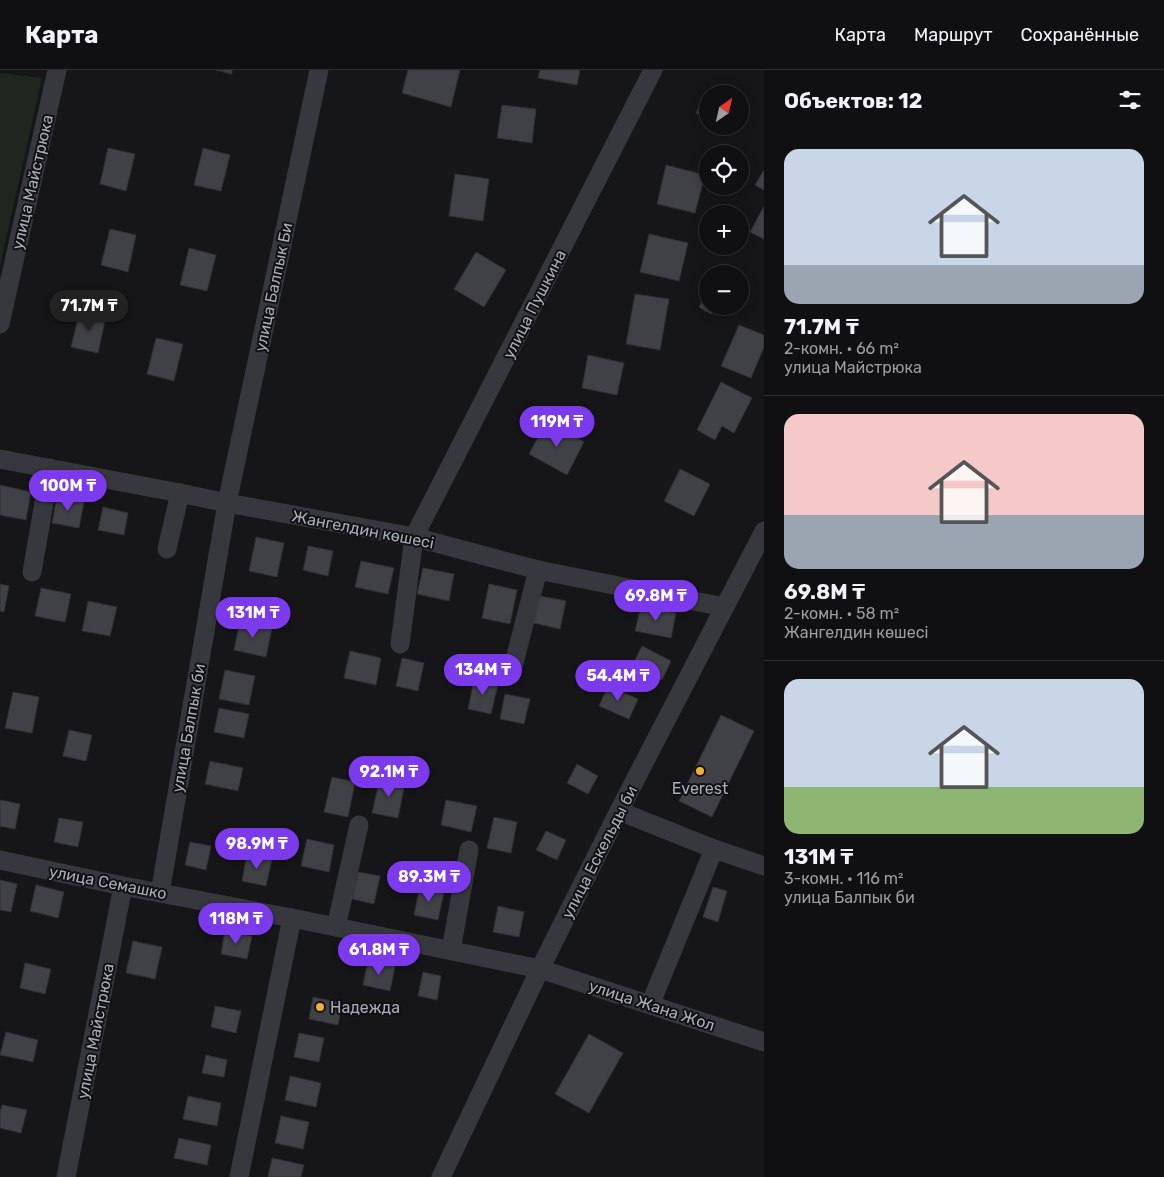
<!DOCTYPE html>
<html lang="ru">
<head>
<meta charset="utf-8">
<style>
	:root { --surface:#101012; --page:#19191b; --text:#f1f3f6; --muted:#9c9d9f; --line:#303032; --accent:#7c3aed }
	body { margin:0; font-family:Rubik,sans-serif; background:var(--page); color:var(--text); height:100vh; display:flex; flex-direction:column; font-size:19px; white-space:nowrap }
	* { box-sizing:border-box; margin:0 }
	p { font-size:16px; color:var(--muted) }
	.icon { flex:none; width:28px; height:28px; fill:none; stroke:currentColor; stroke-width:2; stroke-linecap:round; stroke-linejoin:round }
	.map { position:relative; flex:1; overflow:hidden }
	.sheet { display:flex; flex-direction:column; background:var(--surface); width:400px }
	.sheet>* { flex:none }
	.needle { width:32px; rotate:34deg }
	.tools { position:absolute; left:699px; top:15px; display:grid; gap:10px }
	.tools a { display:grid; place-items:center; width:50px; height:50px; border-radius:50%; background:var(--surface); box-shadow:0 2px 12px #0003,0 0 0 1px var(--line); font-size:25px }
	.price { position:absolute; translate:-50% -42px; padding:0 11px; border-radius:18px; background:var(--accent); color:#fff; font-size:16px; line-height:32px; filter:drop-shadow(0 1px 2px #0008) }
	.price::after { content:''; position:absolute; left:50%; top:30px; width:15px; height:11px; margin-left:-8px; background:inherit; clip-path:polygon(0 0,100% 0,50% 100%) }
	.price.selected { background:#222; color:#fff }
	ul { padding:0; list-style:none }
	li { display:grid; align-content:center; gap:10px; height:265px; padding:0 20px }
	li+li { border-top:1px solid var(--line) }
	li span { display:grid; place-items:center; height:155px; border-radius:15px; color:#555 }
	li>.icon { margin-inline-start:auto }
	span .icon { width:90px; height:90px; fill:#fffc; stroke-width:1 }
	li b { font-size:21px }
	h2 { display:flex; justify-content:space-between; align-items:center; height:60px; padding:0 20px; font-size:21px }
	header { display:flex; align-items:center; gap:30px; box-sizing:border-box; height:70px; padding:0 25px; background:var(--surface); border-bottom:1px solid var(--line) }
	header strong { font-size:24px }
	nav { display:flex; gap:28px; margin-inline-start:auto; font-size:18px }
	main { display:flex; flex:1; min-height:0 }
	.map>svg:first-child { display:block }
	.green { fill:#1e261f }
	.building { fill:#404145; stroke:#303034 }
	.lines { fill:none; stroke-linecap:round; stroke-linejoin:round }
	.minor { stroke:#37383d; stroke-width:19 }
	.poi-dot { fill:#f2b134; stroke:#111113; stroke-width:2 }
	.labels { text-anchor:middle; stroke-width:4; stroke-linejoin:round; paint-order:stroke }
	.street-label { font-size:16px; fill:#a8adb8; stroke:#111113 }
	.poi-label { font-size:16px; fill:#a8adb8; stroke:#111113 }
</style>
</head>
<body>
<header>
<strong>Карта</strong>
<nav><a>Карта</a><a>Маршрут</a><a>Сохранённые</a></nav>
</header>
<main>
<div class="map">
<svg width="764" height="1107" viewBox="0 0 764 1107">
	<rect width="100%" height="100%" fill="#161618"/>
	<path class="green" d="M 0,3 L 42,8 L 0,196 Z"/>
	<g class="building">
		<path d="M 216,0 L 232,0 L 232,4 Z"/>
		<path d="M 408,0 L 460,0 L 451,37 L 402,23 Z"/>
		<path d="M 540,0 L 580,0 L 577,15 L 538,8 Z"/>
		<path d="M 703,29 L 708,31 L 708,49 L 696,43 Z"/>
		<path d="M 502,35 L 536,39 L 532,73 L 497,68 Z"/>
		<path d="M 108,78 L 135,84 L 126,121 L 100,114 Z"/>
		<path d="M 203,78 L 230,85 L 221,121 L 194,115 Z"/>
		<path d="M 666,95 L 705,105 L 695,143 L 657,134 Z"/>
		<path d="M 764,100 L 764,120 L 755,115 Z"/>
		<path d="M 455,104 L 489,109 L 483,151 L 449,146 Z"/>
		<path d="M 764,136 L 764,169 L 750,162 Z"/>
		<path d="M 110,159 L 136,165 L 128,202 L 101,195 Z"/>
		<path d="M 649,164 L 688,173 L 679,211 L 640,202 Z"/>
		<path d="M 189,178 L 216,185 L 207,221 L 180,215 Z"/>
		<path d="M 476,182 L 506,200 L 484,237 L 454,219 Z"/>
		<path d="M 708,221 L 708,236 L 715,236 L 711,244 L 699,237 Z"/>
		<path d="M 635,224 L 669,229 L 660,280 L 626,274 Z"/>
		<path d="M 80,240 L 106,246 L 98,283 L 71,277 Z"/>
		<path d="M 739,255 L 764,265 L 764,277 L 751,308 L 721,296 Z"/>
		<path d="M 156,268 L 183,274 L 174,311 L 147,304 Z"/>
		<path d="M 588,285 L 624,293 L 617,325 L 582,318 Z"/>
		<path d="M 721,312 L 752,328 L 734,363 L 722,356 L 715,370 L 697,360 Z"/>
		<path d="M 547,351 L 584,372 L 567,405 L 529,384 Z"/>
		<path d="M 680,399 L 710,414 L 694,446 L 664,431 Z"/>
		<path d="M 0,415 L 31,422 L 26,450 L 0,445 Z"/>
		<path d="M 57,426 L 84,432 L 79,458 L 52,453 Z"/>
		<path d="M 103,437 L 128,443 L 124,465 L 98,460 Z"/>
		<path d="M 256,467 L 284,473 L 277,507 L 249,501 Z"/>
		<path d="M 308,476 L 333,481 L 328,506 L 303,500 Z"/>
		<path d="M 361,491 L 394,498 L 388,524 L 355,517 Z"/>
		<path d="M 423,498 L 454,504 L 449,531 L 417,524 Z"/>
		<path d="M 0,514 L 9,516 L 4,542 L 0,541 Z"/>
		<path d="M 489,514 L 517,520 L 510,554 L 482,548 Z"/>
		<path d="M 41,518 L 71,524 L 65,552 L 35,546 Z"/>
		<path d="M 535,525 L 566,531 L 560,559 L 529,552 Z"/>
		<path d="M 88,531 L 117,537 L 110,566 L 82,561 Z"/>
		<path d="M 641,536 L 676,543 L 671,568 L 635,561 Z"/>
		<path d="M 240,551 L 272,558 L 266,587 L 234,580 Z"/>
		<path d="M 642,576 L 671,591 L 662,610 L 632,596 Z"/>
		<path d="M 350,581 L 381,588 L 376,615 L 344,608 Z"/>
		<path d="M 402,588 L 424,593 L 418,621 L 396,616 Z"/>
		<path d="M 225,600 L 255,606 L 249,635 L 219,629 Z"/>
		<path d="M 474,609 L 498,614 L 491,644 L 468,639 Z"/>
		<path d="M 608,616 L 638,629 L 629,649 L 599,636 Z"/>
		<path d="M 13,622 L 39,627 L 32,663 L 5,658 Z"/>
		<path d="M 505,624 L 530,629 L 524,654 L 500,649 Z"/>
		<path d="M 219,638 L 249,644 L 244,668 L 214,662 Z"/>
		<path d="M 721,645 L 754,661 L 712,747 L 679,731 Z"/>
		<path d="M 69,660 L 92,665 L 86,691 L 63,686 Z"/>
		<path d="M 210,691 L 243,698 L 238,721 L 205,714 Z"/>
		<path d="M 577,694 L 598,706 L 588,724 L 567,713 Z"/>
		<path d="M 332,707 L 355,712 L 348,747 L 324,742 Z"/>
		<path d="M 380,708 L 405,713 L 398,748 L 372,743 Z"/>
		<path d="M 0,730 L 20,734 L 15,759 L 0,756 Z"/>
		<path d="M 446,730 L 477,736 L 471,762 L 441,755 Z"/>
		<path d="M 494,747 L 517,752 L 511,783 L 487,778 Z"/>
		<path d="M 59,748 L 83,752 L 78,777 L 54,772 Z"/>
		<path d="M 546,761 L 566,770 L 557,790 L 536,780 Z"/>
		<path d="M 307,769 L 334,775 L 329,802 L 301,796 Z"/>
		<path d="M 190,772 L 211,776 L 206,800 L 185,795 Z"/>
		<path d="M 247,784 L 272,789 L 266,816 L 242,811 Z"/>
		<path d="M 358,802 L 380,806 L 374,834 L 352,829 Z"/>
		<path d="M 0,810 L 17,814 L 11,842 L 0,840 Z"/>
		<path d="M 36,815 L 64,822 L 58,848 L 30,841 Z"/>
		<path d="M 420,816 L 444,822 L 438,850 L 414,845 Z"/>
		<path d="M 713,817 L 727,821 L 718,852 L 703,847 Z"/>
		<path d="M 498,836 L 524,842 L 519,867 L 493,862 Z"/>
		<path d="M 225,860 L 252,866 L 247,889 L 221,884 Z"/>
		<path d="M 133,871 L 162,877 L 155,909 L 126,903 Z"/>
		<path d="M 368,890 L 395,896 L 390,921 L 363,915 Z"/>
		<path d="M 25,893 L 51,899 L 45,924 L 20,918 Z"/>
		<path d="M 423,902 L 441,906 L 437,930 L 418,926 Z"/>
		<path d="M 313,927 L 342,933 L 338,955 L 309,949 Z"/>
		<path d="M 215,936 L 241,941 L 236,963 L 211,957 Z"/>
		<path d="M 6,962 L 38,970 L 33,992 L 0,985 Z"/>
		<path d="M 299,963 L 324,968 L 319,992 L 294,987 Z"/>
		<path d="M 589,964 L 623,983 L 589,1043 L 555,1024 Z"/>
		<path d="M 206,985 L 227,990 L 224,1007 L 202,1003 Z"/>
		<path d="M 290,1006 L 321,1013 L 316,1037 L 285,1030 Z"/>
		<path d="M 188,1026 L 221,1033 L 217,1056 L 183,1049 Z"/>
		<path d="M 2,1035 L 27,1040 L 21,1063 L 0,1058 L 0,1042 Z"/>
		<path d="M 281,1046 L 309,1052 L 303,1079 L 275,1073 Z"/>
		<path d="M 179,1068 L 211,1075 L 207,1095 L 174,1088 Z"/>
		<path d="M 272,1088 L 304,1095 L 301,1107 L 268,1107 Z"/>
	</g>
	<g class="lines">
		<g class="minor">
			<path d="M 0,254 L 57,0"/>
			<path d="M 0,389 L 180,423 L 227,433 L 414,467 L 538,500 L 724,537"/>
			<path d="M 167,479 L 180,423"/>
			<path d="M 32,502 L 50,398"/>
			<path d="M 400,574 L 414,467 L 653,0"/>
			<path d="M 514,593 L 538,500"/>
			<path d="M 619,741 L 714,779 L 764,796"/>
			<path d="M 0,790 L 123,816 L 292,848 L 540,899 L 764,972"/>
			<path d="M 160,823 L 227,433 L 319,0"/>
			<path d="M 336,857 L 359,755"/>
			<path d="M 451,880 L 469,780"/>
			<path d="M 650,935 L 714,779"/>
			<path d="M 66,1107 L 123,816"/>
			<path d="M 239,1107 L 292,848"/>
			<path d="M 441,1107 L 540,899 L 619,741 L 764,461"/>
		</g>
	</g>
	<g class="poi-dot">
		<circle cx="700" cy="701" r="5"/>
		<circle cx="320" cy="937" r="5"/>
	</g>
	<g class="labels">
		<g class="street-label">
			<text transform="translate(32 112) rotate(-77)" y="6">улица Майстрюка</text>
			<text transform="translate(273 217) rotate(-78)" y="6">улица Балпык Би</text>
			<text transform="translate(534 234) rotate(-63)" y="6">улица Пушкина</text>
			<text transform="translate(363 459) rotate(11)" y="6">Жангелдин көшесі</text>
			<text transform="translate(188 658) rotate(-80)" y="6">улица Балпык би</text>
			<text transform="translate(599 782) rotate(-63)" y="6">улица Ескельды би</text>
			<text transform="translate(108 812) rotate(11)" y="6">улица Семашко</text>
			<text transform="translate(652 935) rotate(18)" y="6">улица Жана Жол</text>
			<text transform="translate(95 961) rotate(-79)" y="6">улица Майстрюка</text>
		</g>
		<g class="poi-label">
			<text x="700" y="724">Everest</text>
			<text x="330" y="943" text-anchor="start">Надежда</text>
		</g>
	</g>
</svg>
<div class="tools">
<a><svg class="needle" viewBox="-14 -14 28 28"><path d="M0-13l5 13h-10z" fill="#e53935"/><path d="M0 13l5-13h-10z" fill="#9c9d9f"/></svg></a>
<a><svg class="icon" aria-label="locate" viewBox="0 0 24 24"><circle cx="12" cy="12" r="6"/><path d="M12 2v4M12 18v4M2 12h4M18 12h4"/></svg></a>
<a>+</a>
<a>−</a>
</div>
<b class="price selected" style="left:89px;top:262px">71.7M ₸</b>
<b class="price" style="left:557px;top:378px">119M ₸</b>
<b class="price" style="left:68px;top:442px">100M ₸</b>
<b class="price" style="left:656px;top:552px">69.8M ₸</b>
<b class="price" style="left:253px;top:569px">131M ₸</b>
<b class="price" style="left:483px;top:626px">134M ₸</b>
<b class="price" style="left:618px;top:632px">54.4M ₸</b>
<b class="price" style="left:389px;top:728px">92.1M ₸</b>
<b class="price" style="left:257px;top:800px">98.9M ₸</b>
<b class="price" style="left:429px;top:833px">89.3M ₸</b>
<b class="price" style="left:236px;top:875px">118M ₸</b>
<b class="price" style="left:379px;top:906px">61.8M ₸</b>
</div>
<section class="sheet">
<h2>Объектов: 12<svg class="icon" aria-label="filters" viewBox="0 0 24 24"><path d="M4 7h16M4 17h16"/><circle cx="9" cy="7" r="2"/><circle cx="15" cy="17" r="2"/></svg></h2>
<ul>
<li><span style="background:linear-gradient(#c9d6e8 75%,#9aa5b1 0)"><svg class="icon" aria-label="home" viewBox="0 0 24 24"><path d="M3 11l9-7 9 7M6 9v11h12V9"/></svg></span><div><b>71.7M ₸</b><p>2-комн. · 66 m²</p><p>улица Майстрюка</p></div></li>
<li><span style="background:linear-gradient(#f6c9c9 65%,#9aa5b1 0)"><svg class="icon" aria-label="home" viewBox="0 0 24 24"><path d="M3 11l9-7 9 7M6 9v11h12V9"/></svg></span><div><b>69.8M ₸</b><p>2-комн. · 58 m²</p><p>Жангелдин көшесі</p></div></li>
<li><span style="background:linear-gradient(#c9d6e8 70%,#8fb573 0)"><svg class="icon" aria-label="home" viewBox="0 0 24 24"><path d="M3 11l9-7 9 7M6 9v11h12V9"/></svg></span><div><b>131M ₸</b><p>3-комн. · 116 m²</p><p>улица Балпык би</p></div></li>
</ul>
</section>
</main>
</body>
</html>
